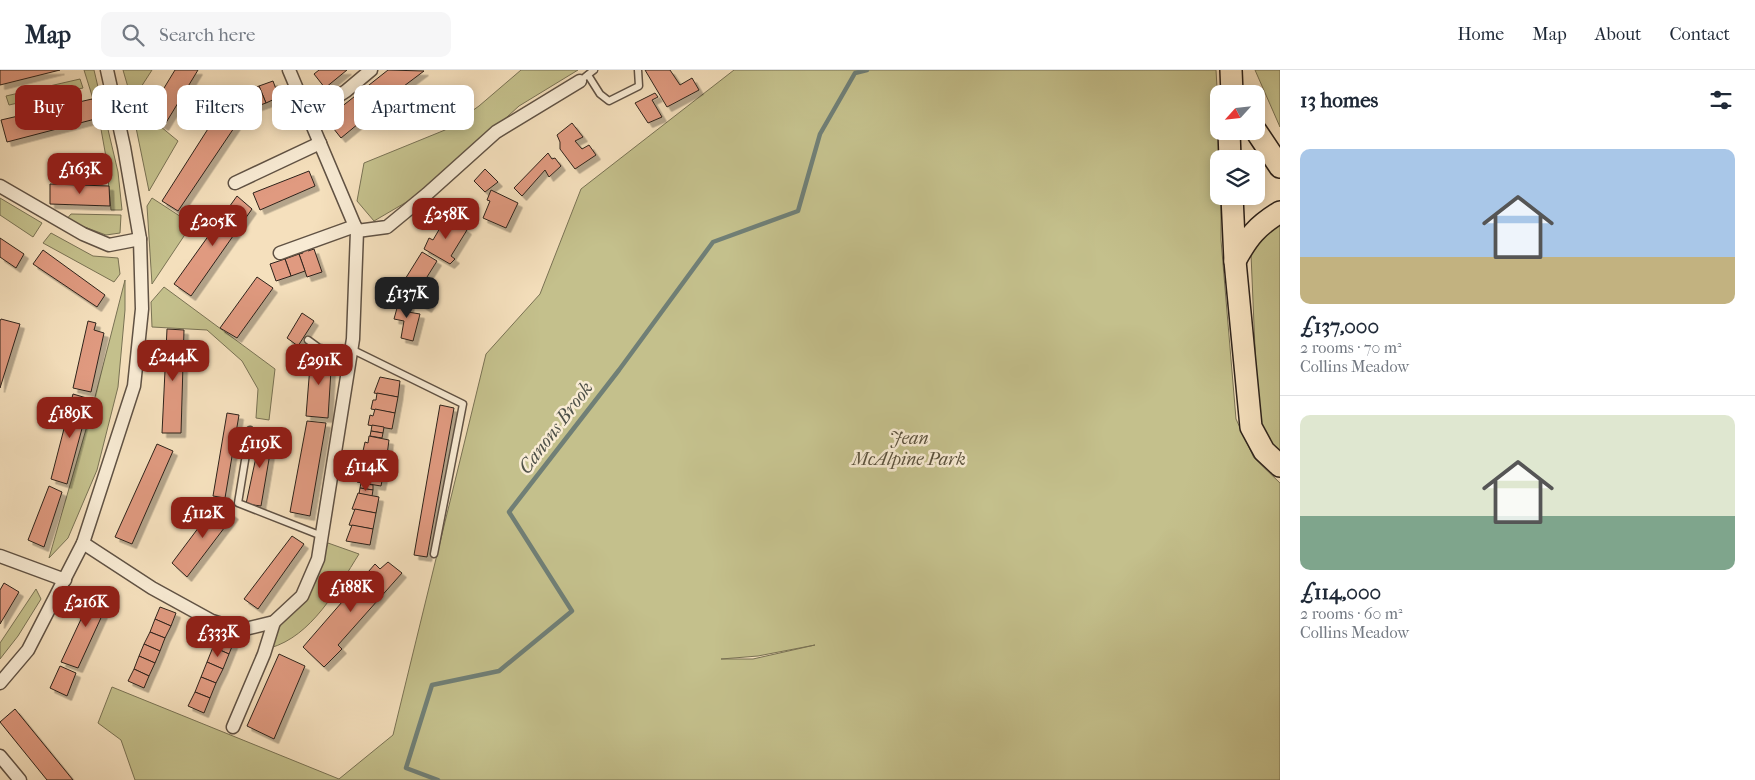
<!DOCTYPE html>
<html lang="en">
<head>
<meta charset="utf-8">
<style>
	:root { --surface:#fff; --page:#f6f6f7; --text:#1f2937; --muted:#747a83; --line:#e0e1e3; --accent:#8f2418 }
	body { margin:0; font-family:"IM FELL French Canon",serif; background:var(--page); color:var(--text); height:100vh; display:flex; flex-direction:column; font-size:19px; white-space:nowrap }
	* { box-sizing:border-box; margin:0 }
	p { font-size:16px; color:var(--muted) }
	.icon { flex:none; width:28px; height:28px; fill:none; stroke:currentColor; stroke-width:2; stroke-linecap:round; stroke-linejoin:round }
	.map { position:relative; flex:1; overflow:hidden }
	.drawer { display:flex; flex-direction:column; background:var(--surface); width:475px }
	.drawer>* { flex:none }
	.top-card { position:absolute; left:15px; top:15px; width:475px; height:45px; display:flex; gap:10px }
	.needle { width:32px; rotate:243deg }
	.fabs { position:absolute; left:1210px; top:15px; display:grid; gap:10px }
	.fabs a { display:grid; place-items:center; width:55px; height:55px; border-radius:10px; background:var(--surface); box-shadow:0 2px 12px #0003; font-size:25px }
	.price { position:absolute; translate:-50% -42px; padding:0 11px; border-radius:10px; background:var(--accent); color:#fff; font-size:16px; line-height:32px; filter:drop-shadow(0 1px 2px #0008) }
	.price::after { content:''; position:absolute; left:50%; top:30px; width:15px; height:11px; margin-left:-8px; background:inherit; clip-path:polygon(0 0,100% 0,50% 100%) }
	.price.current { background:#222; color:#fff }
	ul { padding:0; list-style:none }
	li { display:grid; align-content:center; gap:10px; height:265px; padding:0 20px }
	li+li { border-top:1px solid var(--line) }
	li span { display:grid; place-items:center; height:155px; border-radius:10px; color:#555 }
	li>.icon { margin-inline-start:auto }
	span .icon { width:90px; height:90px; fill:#fffc; stroke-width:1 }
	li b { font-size:21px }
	h2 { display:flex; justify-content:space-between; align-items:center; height:60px; padding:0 20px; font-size:21px }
	.chip { padding:0 18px; border-radius:10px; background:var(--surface); box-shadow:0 2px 12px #0003; font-size:18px; line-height:45px }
	.chip.current { background:var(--accent); color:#fff }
	header { display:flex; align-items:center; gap:30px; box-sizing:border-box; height:70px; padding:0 25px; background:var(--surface); border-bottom:1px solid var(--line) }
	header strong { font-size:24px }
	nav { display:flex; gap:28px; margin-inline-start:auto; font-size:18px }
	.search { width:350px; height:45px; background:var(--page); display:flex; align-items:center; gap:12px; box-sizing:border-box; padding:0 18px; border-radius:10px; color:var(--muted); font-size:19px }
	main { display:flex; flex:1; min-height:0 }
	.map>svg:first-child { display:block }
	.green { fill:#c4c08c; stroke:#797254; fill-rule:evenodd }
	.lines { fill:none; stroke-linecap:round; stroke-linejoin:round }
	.stream { stroke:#707f76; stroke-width:4.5 }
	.building { fill:#e09a80; stroke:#2e231b; filter:url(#shadow) }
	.service-casing { stroke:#605244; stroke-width:9 }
	.minor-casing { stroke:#605244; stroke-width:15 }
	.primary-casing { stroke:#2e231b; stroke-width:24 }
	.service { stroke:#f8ebd4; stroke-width:6 }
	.minor { stroke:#f8ebd4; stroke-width:12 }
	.primary { stroke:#f5e0bd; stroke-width:21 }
	.labels { text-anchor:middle; stroke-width:5; stroke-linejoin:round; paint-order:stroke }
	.park-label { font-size:18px; font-style:italic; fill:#5b523d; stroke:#f8ebd4 }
	.water-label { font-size:19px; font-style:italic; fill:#4f5149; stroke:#f8ebd4 }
</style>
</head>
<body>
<header>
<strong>Map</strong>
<div class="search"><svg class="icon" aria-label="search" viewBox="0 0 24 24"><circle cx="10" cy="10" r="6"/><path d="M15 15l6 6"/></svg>Search here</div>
<nav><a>Home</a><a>Map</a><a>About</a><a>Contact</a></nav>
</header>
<main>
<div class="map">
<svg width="1280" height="710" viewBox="0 0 1280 710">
	<defs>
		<filter id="shadow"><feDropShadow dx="4.5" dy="4.5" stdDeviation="0" flood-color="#0004"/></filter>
	</defs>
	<rect width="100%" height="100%" fill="#f5e0bd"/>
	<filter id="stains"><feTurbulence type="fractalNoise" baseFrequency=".004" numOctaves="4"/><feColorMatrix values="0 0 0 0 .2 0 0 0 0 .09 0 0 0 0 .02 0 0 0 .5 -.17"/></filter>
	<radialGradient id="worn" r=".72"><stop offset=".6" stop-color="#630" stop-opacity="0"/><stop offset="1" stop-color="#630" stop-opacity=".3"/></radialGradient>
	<g class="green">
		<path d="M 84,0 L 94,0 L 118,102 L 122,140 L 111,140 L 106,87 L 99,48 Z"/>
		<path d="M 123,0 L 152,0 L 132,31 Z"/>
		<path d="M 521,0 L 578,0 L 519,36 L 427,120 L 374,151 L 357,131 L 364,93 L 445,60 L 479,36 Z"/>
		<path d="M 734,0 L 1216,0 L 1221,89 L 1219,89 L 1219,126 L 1221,126 L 1221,170 L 1236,349 L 1254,388 L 1280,413 L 1280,710 L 135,710 L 121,670 L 98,653 L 112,617 L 339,709 L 393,665 L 486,284 L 540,224 L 581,119 ZM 815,575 L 753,589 L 721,589 L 758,586 Z"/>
		<path d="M 1255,0 L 1280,0 L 1280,57 Z"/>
		<path d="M 80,9 L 83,18 L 9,35 L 6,26 Z"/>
		<path d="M 137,37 L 178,71 L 149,121 L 133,43 Z"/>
		<path d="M 0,128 L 42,153 L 33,167 L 0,145 Z"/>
		<path d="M 152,128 L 192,154 L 152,214 L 147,136 Z"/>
		<path d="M 71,144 L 121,145 L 120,163 L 106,165 L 66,150 Z"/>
		<path d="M 1280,152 L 1280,381 L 1272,375 L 1258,349 L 1251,184 L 1263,162 Z"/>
		<path d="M 51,163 L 93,186 L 118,188 L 120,204 L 114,212 L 43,173 Z"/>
		<path d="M 125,210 L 125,240 L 118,317 L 97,400 L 68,468 L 49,488 L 93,335 Z"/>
		<path d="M 164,217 L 275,299 L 269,350 L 256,348 L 258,319 L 242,291 L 207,260 L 152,257 L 151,232 Z"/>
		<path d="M 328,473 L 359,484 C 337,519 312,566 270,578 L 278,552 L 321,491 Z"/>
		<path d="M 36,519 L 41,529 L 18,566 L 0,589 L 0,573 Z"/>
	</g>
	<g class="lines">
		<path class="stream" d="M 438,710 L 406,698 L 432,615 L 499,601 L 572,541 L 509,442 L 619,300 L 713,172 L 798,141 L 820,64 L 855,3 L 867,0"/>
	</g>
	<g class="building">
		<path d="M 0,0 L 60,0 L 0,15 Z"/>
		<path d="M 175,0 L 198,0 L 164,56 L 147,46 Z"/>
		<path d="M 319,0 L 347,0 L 325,18 L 314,4 Z"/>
		<path d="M 388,0 L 424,1 L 388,28 L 382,20 L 368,32 L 375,40 L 341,68 L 326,49 Z"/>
		<path d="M 645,0 L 670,0 L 680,15 L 692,8 L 699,20 L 667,37 Z"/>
		<path d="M 273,11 L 279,27 L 266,33 L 259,16 Z"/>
		<path d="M 259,16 L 266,33 L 252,38 L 245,22 Z"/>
		<path d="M 245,22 L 252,38 L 238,44 L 231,27 Z"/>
		<path d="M 655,23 L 658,27 L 652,30 L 662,47 L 648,53 L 635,33 Z"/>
		<path d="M 92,29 L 99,48 L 7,72 L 1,50 Z"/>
		<path d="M 220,40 L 238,52 L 178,141 L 162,131 Z"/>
		<path d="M 572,53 L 583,67 L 575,71 L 582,79 L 589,75 L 596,85 L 575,99 L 560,79 L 560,72 L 557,65 Z"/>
		<path d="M 548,83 L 552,89 L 555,88 L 561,96 L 549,107 L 545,100 L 522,126 L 514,118 Z"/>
		<path d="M 485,99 L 498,112 L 485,122 L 474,111 Z"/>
		<path d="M 309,101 L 315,116 L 260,140 L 253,123 Z"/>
		<path d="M 50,114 L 109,116 L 110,136 L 50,134 Z"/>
		<path d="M 491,120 L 518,133 L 506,158 L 483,148 L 490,131 L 487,130 Z"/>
		<path d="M 237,126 L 252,139 L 191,226 L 174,214 Z"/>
		<path d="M 447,146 L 467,160 L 451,186 L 455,189 L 450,194 L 424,179 L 429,168 L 433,170 Z"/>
		<path d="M 0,168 L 24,184 L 16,198 L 0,187 Z"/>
		<path d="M 307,177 L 308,181 L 314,179 L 322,202 L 307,207 L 299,184 L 303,183 L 301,179 Z"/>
		<path d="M 43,180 L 105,225 L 97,237 L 33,194 Z"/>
		<path d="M 422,182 L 437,191 L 417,223 L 431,232 L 427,238 L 401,222 L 405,217 L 402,214 Z"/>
		<path d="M 299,184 L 305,201 L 291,206 L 285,189 Z"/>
		<path d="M 285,189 L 291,206 L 276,211 L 270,194 Z"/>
		<path d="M 257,207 L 273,218 L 237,268 L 220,258 Z"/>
		<path d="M 400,227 L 411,229 L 408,242 L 420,244 L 413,271 L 401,268 L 404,251 L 394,249 Z"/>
		<path d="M 302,243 L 314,251 L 298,276 L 287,268 Z"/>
		<path d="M 1,249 L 20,254 L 0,318 L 0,251 Z"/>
		<path d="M 88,251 L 96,253 L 94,260 L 104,263 L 91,322 L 73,318 Z"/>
		<path d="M 167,259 L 184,260 L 181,363 L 162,363 Z"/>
		<path d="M 311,283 L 332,284 L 328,348 L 306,346 Z"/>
		<path d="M 380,307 L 400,311 L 398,327 L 374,323 Z"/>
		<path d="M 377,323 L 398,327 L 395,343 L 371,339 L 373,330 L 376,330 Z"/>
		<path d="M 73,324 L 90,329 L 67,414 L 51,409 Z"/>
		<path d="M 440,335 L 454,338 L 427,487 L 414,485 Z"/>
		<path d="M 375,339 L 395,343 L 392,359 L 368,355 L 370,345 L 373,346 Z"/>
		<path d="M 227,343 L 239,345 L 225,428 L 213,426 Z"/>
		<path d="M 307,351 L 326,353 L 310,446 L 290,442 Z"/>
		<path d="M 372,355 L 384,357 L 383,363 L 371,361 Z"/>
		<path d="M 262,359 L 274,360 L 261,436 L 246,434 Z"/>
		<path d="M 371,361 L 383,363 L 382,368 L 370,366 Z"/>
		<path d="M 369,366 L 389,370 L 387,385 L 363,381 L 365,372 L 368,373 Z"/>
		<path d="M 157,374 L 173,381 L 132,474 L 115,467 Z"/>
		<path d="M 367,382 L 387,385 L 384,401 L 360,397 L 361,388 L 365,389 Z"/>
		<path d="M 364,397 L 384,401 L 381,416 L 357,412 L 358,403 L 363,403 Z"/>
		<path d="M 361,413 L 373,415 L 373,420 L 360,418 Z"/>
		<path d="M 49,416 L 62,422 L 44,477 L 28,470 Z"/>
		<path d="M 360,418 L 373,420 L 372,426 L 359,424 Z"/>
		<path d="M 358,423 L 379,427 L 376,443 L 352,439 Z"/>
		<path d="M 217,433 L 234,445 L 187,507 L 172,493 Z"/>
		<path d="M 355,439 L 376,443 L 373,459 L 349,455 Z"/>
		<path d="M 352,455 L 373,459 L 370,475 L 346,471 Z"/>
		<path d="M 292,466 L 304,474 L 258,539 L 244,529 Z"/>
		<path d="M 388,492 L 402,503 L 338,575 L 342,579 L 324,597 L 303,577 L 375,494 L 380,499 Z"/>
		<path d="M 4,513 L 19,522 L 0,554 L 0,520 Z"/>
		<path d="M 96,517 L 111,526 L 78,598 L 61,592 Z"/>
		<path d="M 160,537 L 176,543 L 171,556 L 155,549 Z"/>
		<path d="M 155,549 L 171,556 L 165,568 L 150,562 Z"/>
		<path d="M 150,562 L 165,568 L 160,581 L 144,574 Z"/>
		<path d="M 220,563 L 235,569 L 229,584 L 213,577 Z"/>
		<path d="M 144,574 L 160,581 L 155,593 L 139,586 Z"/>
		<path d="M 213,577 L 229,584 L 223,599 L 207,592 Z"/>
		<path d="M 279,584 L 305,596 L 274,669 L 247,656 Z"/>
		<path d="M 139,586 L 155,593 L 149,606 L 134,599 Z"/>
		<path d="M 207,592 L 223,599 L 216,613 L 201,607 Z"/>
		<path d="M 60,596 L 76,603 L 67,626 L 50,618 Z"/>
		<path d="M 134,599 L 149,606 L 144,618 L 128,611 Z"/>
		<path d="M 201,607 L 216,613 L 210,628 L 195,622 Z"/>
		<path d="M 195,622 L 210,628 L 204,643 L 188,636 Z"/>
		<path d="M 15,639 L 73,710 L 47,710 L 0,652 Z"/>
	</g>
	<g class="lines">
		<g class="service-casing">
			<g id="service">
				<path d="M 588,5 L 600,24 L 609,31 L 639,16 L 638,0"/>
				<path d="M 585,7 L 594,0"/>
				<path d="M 308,270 L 319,278 L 350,282"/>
				<path d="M 351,279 L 463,334 L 434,484"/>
				<path d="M 250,360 L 238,433 L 322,466"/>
			</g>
		</g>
		<g class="minor-casing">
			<g id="minor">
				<path d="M 309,45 L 346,21 L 371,0"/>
				<path d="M 235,113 L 320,73"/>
				<path d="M 0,116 L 83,164 L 109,175 L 140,169"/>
				<path d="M 357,161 L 387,157 L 427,124 L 496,62 L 580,11"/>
				<path d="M 280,183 L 355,156"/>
				<path d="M 83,473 L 152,518 L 212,551 L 241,560 L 274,552 L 302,526 L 318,489 L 353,269 L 357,161 L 289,0"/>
				<path d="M 0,486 L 65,510"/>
				<path d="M 0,613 L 28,580 L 83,473 L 134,316 L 142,239 L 140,169 L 124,77 L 107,0"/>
				<path d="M 233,657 L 264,584 L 274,552"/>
				<path d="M 0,686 L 20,710"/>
			</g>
		</g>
		<g class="primary-casing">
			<g id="primary">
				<path d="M 1231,0 L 1232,24"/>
				<path d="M 1229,61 L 1230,89"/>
				<path d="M 1256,61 L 1280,97"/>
				<path d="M 1232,126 L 1235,191 L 1251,357 L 1264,381 L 1280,396"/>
				<path d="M 1235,191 C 1248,167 1257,156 1280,142"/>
			</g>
		</g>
		<use href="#service" class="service"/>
		<use href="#minor" class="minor"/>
		<use href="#primary" class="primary"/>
	</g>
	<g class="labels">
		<g class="park-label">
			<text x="909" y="374">Jean<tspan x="909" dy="21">McAlpine Park</tspan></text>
		</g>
		<g class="water-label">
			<text transform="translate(555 357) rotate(-53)" y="7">Canons Brook</text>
		</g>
	</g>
	<rect width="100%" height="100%" filter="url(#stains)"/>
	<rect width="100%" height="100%" fill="url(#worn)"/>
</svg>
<div class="fabs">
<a><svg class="needle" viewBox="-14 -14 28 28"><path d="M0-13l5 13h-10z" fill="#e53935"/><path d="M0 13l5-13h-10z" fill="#747a83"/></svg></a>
<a><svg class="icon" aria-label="layers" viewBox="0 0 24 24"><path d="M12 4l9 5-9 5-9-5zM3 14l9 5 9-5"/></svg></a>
</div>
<b class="price" style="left:80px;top:125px">£163K</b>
<b class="price" style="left:446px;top:170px">£258K</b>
<b class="price" style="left:213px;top:177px">£205K</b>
<b class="price current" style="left:407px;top:249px">£137K</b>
<b class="price" style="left:173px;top:312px">£244K</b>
<b class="price" style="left:319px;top:316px">£291K</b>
<b class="price" style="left:70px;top:369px">£189K</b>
<b class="price" style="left:260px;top:399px">£119K</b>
<b class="price" style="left:366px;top:422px">£114K</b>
<b class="price" style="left:203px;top:469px">£112K</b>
<b class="price" style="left:351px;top:543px">£188K</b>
<b class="price" style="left:86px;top:558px">£216K</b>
<b class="price" style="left:218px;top:588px">£333K</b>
<div class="top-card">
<a class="chip current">Buy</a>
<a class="chip">Rent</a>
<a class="chip">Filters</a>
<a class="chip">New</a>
<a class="chip">Apartment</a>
</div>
</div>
<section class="drawer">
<h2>13 homes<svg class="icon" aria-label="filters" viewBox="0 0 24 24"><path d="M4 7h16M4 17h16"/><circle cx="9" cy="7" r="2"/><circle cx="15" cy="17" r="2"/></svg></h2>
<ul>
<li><span style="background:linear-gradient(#a9c7e8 70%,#c2b280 0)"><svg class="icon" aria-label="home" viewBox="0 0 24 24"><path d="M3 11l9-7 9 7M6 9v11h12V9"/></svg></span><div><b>£137,000</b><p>2 rooms · 70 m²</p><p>Collins Meadow</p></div></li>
<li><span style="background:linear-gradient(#dfe7d0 65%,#7fa58c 0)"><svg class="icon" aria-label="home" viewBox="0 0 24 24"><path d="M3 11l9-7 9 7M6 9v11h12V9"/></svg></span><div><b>£114,000</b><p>2 rooms · 60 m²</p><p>Collins Meadow</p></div></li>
</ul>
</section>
</main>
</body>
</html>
